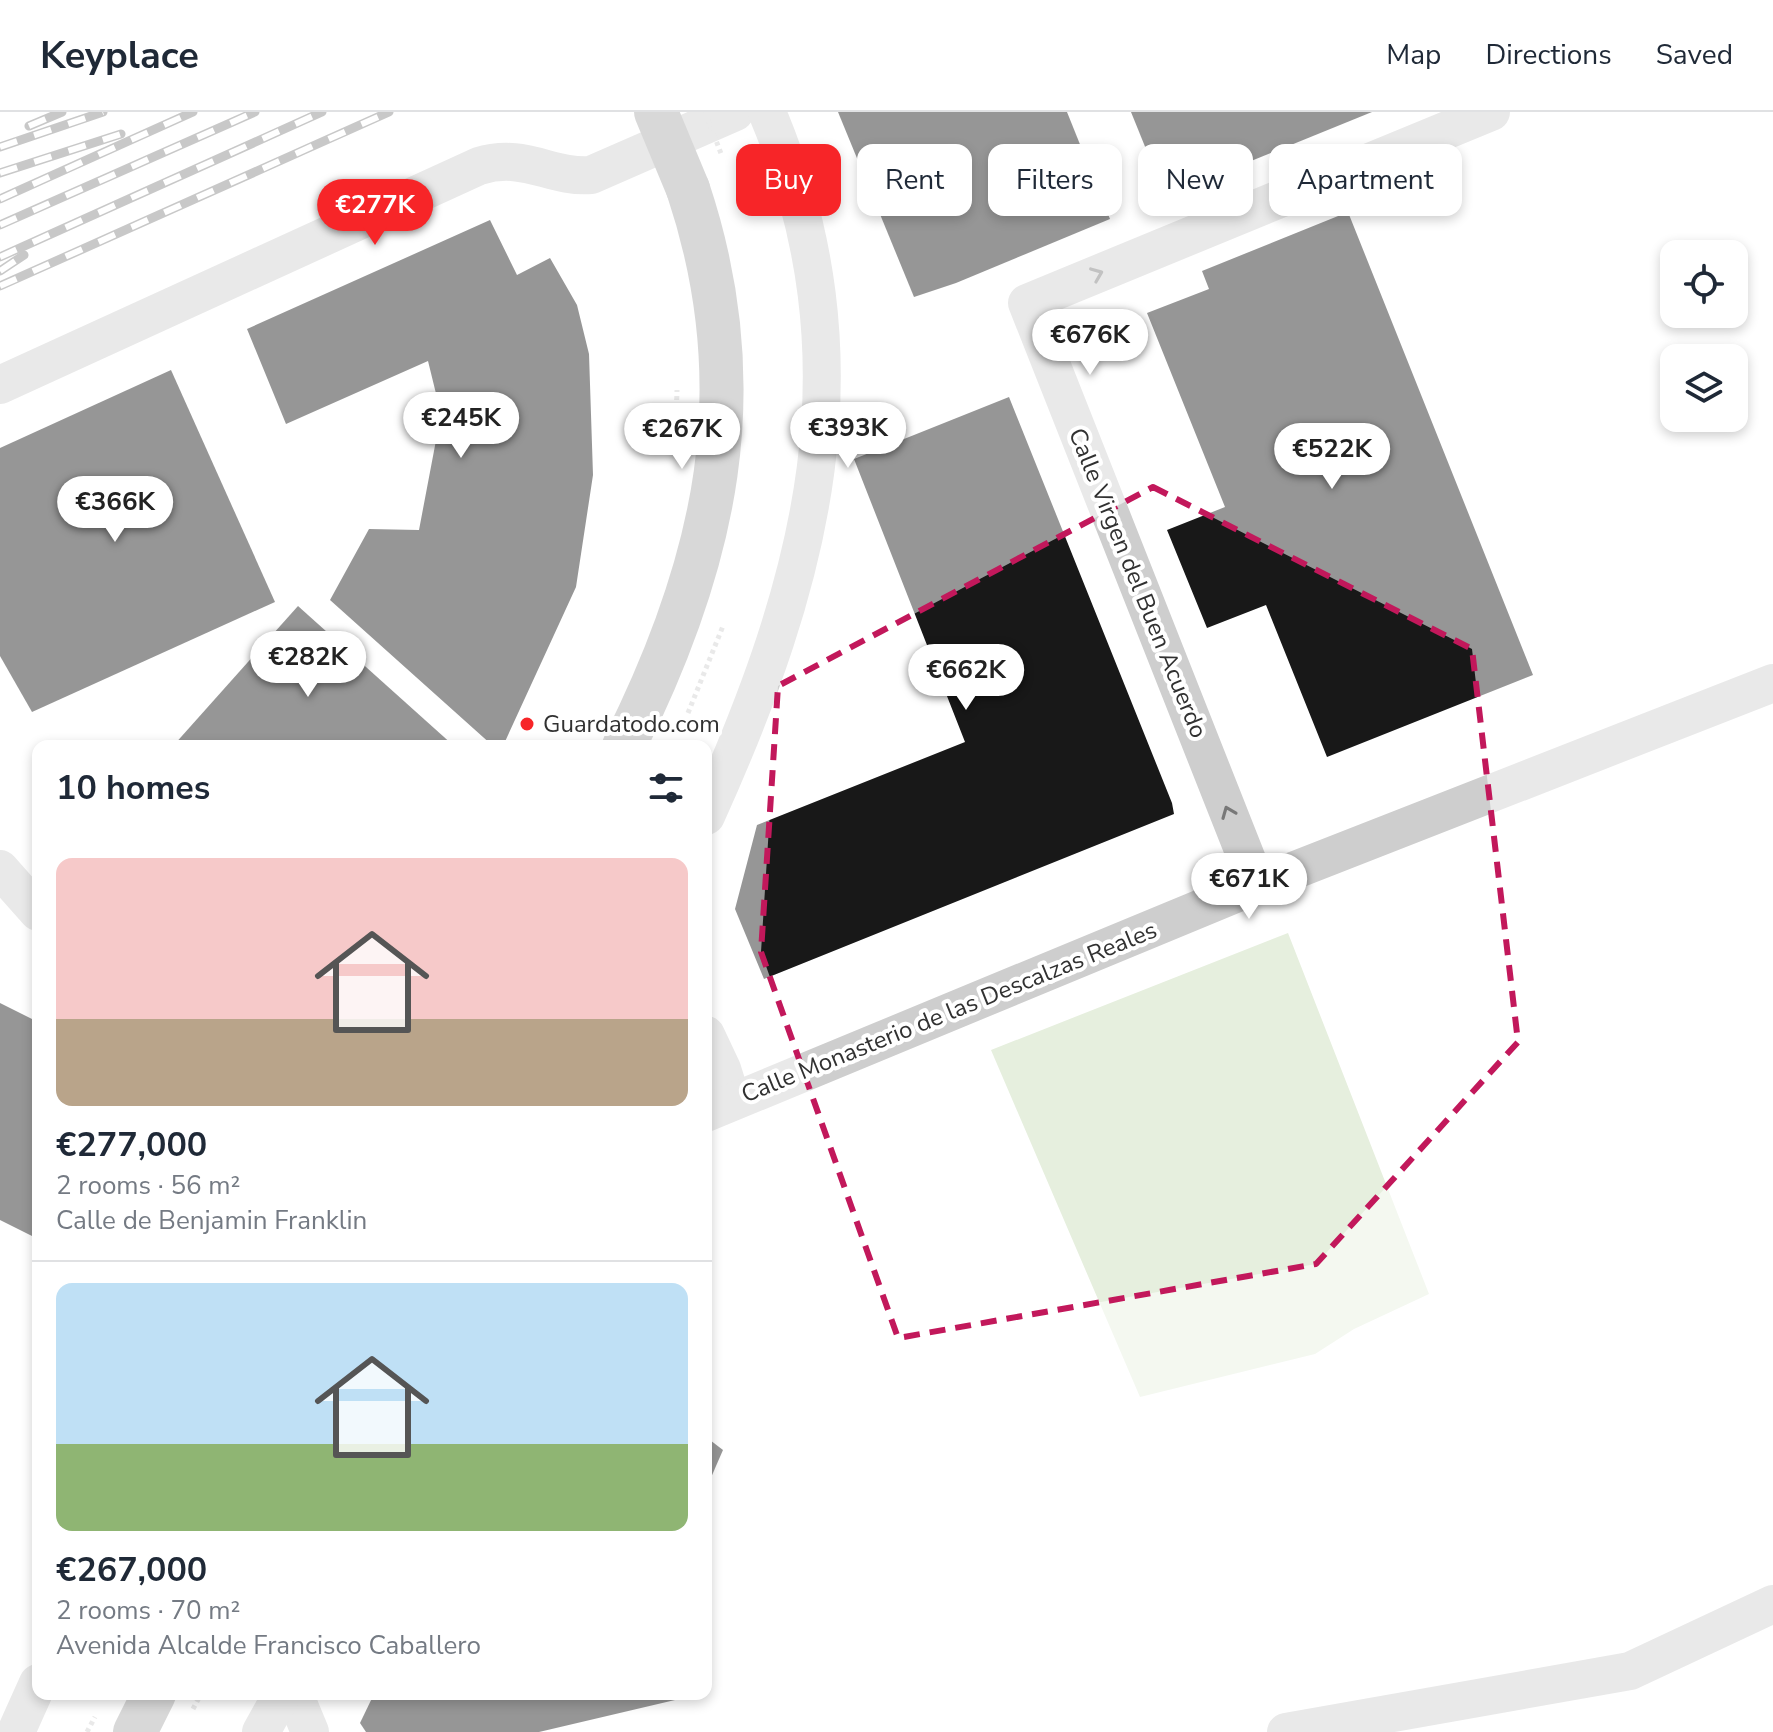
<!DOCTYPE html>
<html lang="en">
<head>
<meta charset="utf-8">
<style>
	:root { --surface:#fff; --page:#f6f6f7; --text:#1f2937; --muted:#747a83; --line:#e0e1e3; --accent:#f72528 }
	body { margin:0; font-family:"Nunito Sans",sans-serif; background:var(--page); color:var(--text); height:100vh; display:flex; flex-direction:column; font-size:30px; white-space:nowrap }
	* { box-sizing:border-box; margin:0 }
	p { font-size:26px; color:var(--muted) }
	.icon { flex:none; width:44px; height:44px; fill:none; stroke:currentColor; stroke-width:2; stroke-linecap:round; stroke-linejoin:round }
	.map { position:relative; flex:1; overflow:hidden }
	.panel { position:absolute; left:32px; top:628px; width:680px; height:960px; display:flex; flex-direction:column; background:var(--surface); border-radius:16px; box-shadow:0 4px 12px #0003 }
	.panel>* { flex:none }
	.guide { position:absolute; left:736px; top:32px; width:760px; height:72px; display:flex; gap:16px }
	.controls { position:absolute; left:1660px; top:128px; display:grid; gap:16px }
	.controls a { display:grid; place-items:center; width:88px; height:88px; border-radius:16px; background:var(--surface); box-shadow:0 4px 12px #0003; font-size:40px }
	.price { position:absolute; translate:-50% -68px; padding:0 18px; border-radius:28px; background:#fff; color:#222; font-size:26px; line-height:52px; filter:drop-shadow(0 2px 4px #0008) }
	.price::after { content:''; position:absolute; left:50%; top:48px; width:24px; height:18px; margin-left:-12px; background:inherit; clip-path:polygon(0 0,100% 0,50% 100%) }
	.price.current { background:var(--accent); color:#fff }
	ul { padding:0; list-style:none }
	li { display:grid; align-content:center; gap:16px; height:424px; padding:0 24px }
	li+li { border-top:2px solid var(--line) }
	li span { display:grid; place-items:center; height:248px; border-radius:16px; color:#555 }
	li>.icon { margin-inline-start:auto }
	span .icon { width:144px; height:144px; fill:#fffc; stroke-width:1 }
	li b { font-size:34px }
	h2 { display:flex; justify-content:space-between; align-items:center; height:96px; padding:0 24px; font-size:34px }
	.chip { padding:0 28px; border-radius:16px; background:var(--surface); box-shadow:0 4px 12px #0003; font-size:28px; line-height:72px }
	.chip.current { background:var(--accent); color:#fff }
	header { display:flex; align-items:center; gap:48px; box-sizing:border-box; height:112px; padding:0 40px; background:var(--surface); border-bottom:2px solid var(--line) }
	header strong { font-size:38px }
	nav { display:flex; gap:44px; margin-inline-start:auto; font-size:28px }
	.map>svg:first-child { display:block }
	.green { fill:#e6efde }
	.building { fill:#181818 }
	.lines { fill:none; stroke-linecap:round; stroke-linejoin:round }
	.path { stroke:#cecece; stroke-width:5; stroke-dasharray:4 4; stroke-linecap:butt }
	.minor { stroke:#cecece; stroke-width:38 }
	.major { stroke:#a9a9a9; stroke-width:44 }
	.rail-casing { stroke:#868686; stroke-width:9 }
	.rail { stroke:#fff; stroke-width:6; stroke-dasharray:18; stroke-linecap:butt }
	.path-bridge { stroke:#cecece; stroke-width:5; stroke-dasharray:4 4; stroke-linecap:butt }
	.major-bridge { stroke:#a9a9a9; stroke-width:44 }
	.oneway { stroke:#787878 }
	.marked { fill:none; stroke:#c2185b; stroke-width:6; stroke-dasharray:16 10; stroke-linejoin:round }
	.poi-dot { fill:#f72528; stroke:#fff; stroke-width:3 }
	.labels { text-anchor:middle; stroke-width:8; stroke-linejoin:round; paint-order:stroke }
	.street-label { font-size:24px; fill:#313131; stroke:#fff }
	.poi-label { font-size:24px; fill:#313131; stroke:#fff; text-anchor:start }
</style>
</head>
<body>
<header>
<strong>Keyplace</strong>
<nav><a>Map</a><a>Directions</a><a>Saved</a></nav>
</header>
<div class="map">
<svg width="1773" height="1620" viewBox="0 0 1773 1620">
	<rect width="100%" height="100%" fill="#fff"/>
	<path class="green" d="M 1288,821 L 1429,1182 L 1354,1217 L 1315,1242 L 1140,1285 L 991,938 Z"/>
	<g class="building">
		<path d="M 838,0 L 1067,0 L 1110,107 L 956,171 L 914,185 Z"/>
		<path d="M 1131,0 L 1372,0 L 1165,84 Z"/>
		<path d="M 1348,100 L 1533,563 L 1327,645 L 1266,493 L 1207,516 L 1167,418 L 1225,395 L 1147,201 L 1209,177 L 1202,159 Z"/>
		<path d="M 490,108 L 517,163 L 550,146 L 577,193 L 589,242 L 593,363 L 576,475 L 503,634 L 493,634 L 330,488 L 369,417 L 419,418 L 441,302 L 428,249 L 286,312 L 247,217 Z"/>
		<path d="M 171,258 L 275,490 L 32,600 L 0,544 L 0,336 Z"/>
		<path d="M 1009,285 L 1172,691 L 1174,702 L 764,867 L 735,797 L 757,713 L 965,630 L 854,347 Z"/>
		<path d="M 298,494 L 454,634 L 173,634 Z"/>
		<path d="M 0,891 L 38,910 L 38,1127 L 0,1108 Z"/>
		<path d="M 706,1325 L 723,1338 L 706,1377 Z"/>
		<path d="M 374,1582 L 673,1582 L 675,1588 L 539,1620 L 366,1620 L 360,1611 Z"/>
	</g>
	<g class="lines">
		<g class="path">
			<path d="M 676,312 L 677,278"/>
			<path d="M 688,601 L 723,514"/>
			<path d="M 193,1597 L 201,1582"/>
			<path d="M 87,1620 L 95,1605"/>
		</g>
		<g class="minor">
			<path d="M 0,273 L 479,54 C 525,40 550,66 591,63 L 735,0"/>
			<path d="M 706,704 C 812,469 872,249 767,0"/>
			<path d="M 0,757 L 38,800"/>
			<path d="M 1257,773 L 1027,191 L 1491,0"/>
			<path d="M 706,923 L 722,957 L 732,989"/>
			<path d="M 706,1001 L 1257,773 L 1773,571"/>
			<path d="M 297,1582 L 298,1591 L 310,1620"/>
			<path d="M 16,1620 L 38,1571"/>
			<path d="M 261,1620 L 282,1582"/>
			<path d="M 1286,1620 L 1630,1559 L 1773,1492"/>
		</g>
		<g class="major">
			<path d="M 624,634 C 716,450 755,277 688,77"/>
			<path d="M 135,1620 L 154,1582"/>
		</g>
		<g class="rail-casing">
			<g id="rail">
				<path d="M 29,14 L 62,0"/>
				<path d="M 0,35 L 103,0"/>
				<path d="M 0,61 L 121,22"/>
				<path d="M 0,87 L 193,0"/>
				<path d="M 0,113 L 255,0"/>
				<path d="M 0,145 L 322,0"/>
				<path d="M 0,159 L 24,143"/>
				<path d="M 0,174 L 389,0"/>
			</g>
		</g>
		<use href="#rail" class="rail"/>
		<path class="path-bridge" d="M 705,0 L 722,44"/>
		<path class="major-bridge" d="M 656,0 L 688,77"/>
	</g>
	<defs><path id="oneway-chevron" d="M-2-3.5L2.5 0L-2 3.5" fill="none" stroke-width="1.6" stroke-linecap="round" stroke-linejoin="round" transform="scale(2)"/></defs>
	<g class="oneway">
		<use href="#oneway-chevron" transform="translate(1097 162) rotate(-22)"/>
		<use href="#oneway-chevron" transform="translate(1228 700) rotate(-112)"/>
	</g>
	<path d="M0 0H1773V1620H0ZM 1153,375 L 1472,537 L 1518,930 L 1316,1152 L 898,1226 L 761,840 L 778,574 Z" fill="#fff" fill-opacity=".55" fill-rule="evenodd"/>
	<path class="marked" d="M 1153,375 L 1472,537 L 1518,930 L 1316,1152 L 898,1226 L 761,840 L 778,574 Z"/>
	<circle class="poi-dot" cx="527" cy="612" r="8"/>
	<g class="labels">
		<g class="street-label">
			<text transform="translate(1138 471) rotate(68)" y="8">Calle Virgen del Buen Acuerdo</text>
			<text transform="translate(949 900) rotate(-22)" y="8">Calle Monasterio de las Descalzas Reales</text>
		</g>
		<g class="poi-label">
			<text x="543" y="620">Guardatodo.com</text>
		</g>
	</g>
</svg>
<div class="controls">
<a><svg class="icon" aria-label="locate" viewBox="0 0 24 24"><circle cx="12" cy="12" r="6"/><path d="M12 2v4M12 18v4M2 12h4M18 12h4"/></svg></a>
<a><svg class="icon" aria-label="layers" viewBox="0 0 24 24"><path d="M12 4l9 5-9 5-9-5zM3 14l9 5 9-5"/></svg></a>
</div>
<b class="price current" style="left:375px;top:135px">€277K</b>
<b class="price" style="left:1090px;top:265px">€676K</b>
<b class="price" style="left:461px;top:348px">€245K</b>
<b class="price" style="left:848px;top:358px">€393K</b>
<b class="price" style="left:682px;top:359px">€267K</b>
<b class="price" style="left:1332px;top:379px">€522K</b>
<b class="price" style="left:115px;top:432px">€366K</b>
<b class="price" style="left:308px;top:587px">€282K</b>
<b class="price" style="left:966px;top:600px">€662K</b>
<b class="price" style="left:1249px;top:809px">€671K</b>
<div class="guide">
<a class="chip current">Buy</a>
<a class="chip">Rent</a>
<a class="chip">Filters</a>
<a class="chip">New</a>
<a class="chip">Apartment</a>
</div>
<section class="panel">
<h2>10 homes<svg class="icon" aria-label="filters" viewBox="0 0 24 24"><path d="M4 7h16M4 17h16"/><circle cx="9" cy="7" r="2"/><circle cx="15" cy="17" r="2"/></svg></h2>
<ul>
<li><span style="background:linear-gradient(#f6c9c9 65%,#b9a48a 0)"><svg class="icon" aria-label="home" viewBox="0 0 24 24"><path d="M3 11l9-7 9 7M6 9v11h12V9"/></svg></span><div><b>€277,000</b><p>2 rooms · 56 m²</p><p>Calle de Benjamin Franklin</p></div></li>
<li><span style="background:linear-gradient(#bfe0f5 65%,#8fb573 0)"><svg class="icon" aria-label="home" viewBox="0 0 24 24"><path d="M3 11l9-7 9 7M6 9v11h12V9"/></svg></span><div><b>€267,000</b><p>2 rooms · 70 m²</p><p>Avenida Alcalde Francisco Caballero</p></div></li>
</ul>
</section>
</div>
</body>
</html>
